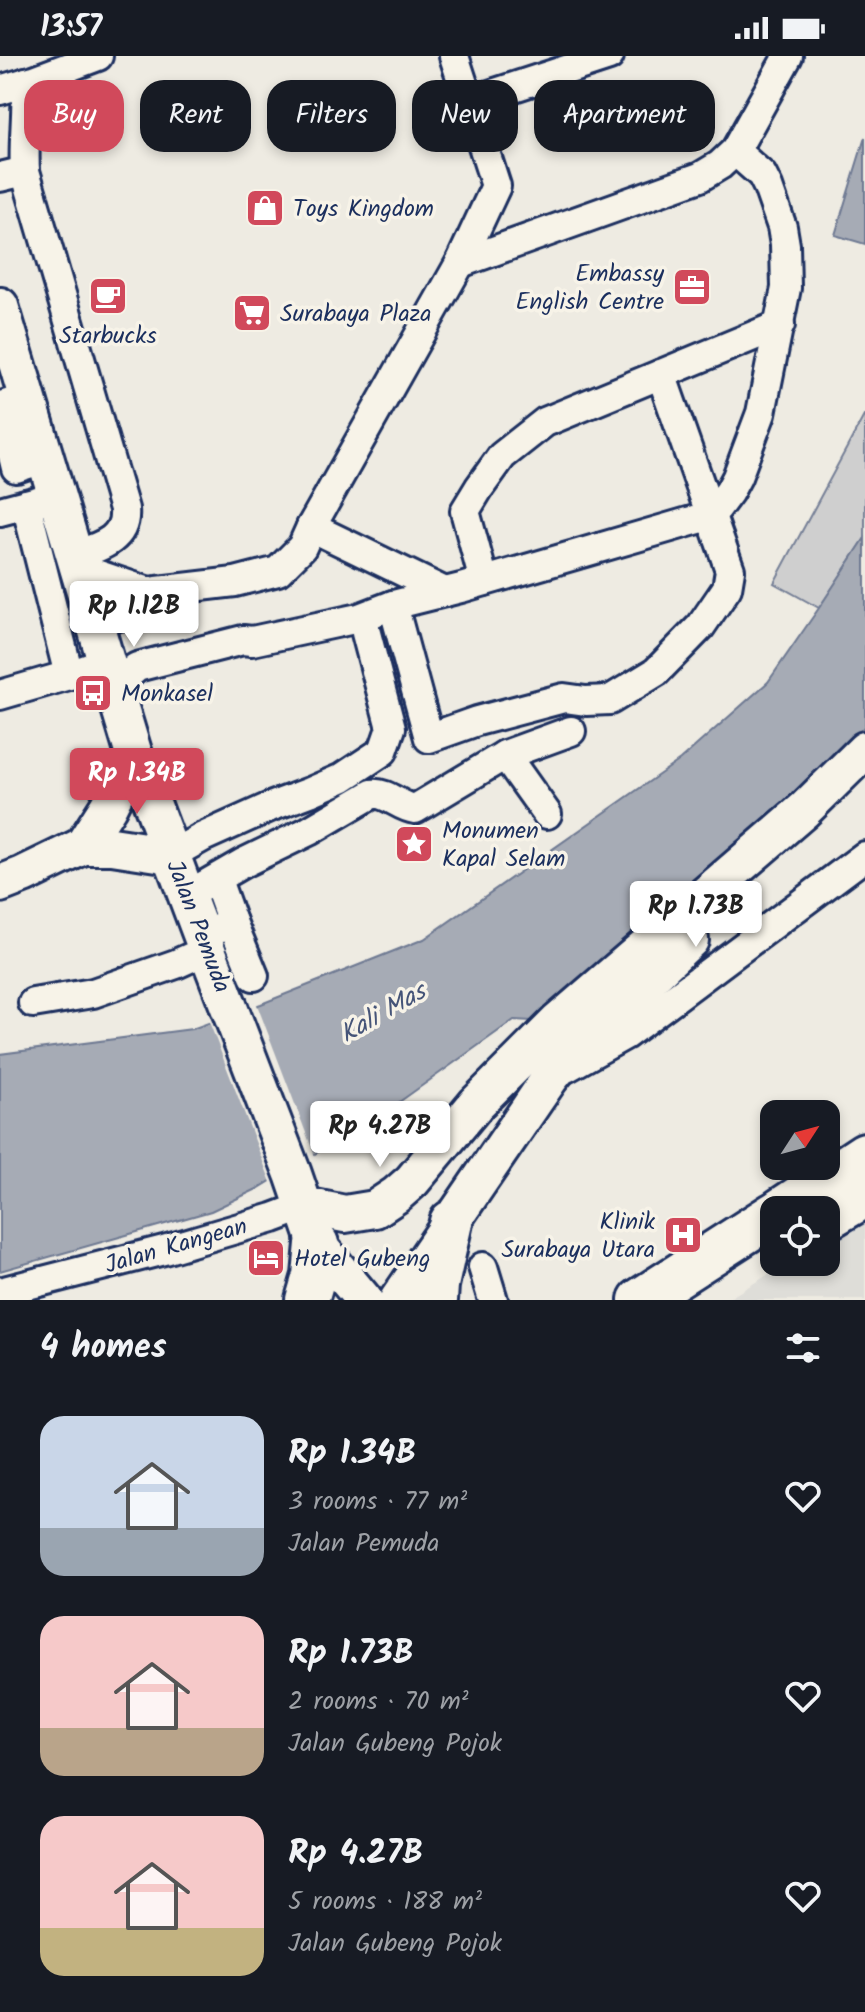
<!DOCTYPE html>
<html lang="en">
<head>
<meta charset="utf-8">
<style>
	:root { --surface:#171b24; --page:#20242c; --text:#f1f3f6; --muted:#9ea1a6; --accent:#d1495b }
	body { margin:0; font-family:Kalam,sans-serif; background:var(--page); color:var(--text); height:100vh; display:flex; flex-direction:column; font-size:30px; white-space:nowrap }
	* { box-sizing:border-box; margin:0 }
	p { font-size:26px; color:var(--muted) }
	.icon { flex:none; width:44px; height:44px; fill:none; stroke:currentColor; stroke-width:2; stroke-linecap:round; stroke-linejoin:round }
	.map { position:relative; height:1244px; overflow:hidden }
	.details { display:flex; flex-direction:column; background:var(--surface); flex:1 }
	.details>* { flex:none }
	.guide { position:absolute; left:24px; top:24px; width:818px; height:72px; display:flex; gap:16px }
	.needle { width:52px; rotate:54deg }
	.buttons { position:absolute; left:760px; top:1044px; display:grid; gap:16px }
	.buttons a { display:grid; place-items:center; width:80px; height:80px; border-radius:16px; background:var(--surface); box-shadow:0 4px 12px #0003; font-size:40px }
	.price { position:absolute; translate:-50% -68px; padding:0 18px; border-radius:8px; background:#fff; color:#222; font-size:26px; line-height:52px; filter:drop-shadow(0 2px 4px #0008) }
	.price::after { content:''; position:absolute; left:50%; top:48px; width:24px; height:18px; margin-left:-12px; background:inherit; clip-path:polygon(0 0,100% 0,50% 100%) }
	.price.active { background:var(--accent); color:#fff }
	ul { padding:0; list-style:none }
	li { display:flex; align-items:center; gap:24px; height:200px; padding:0 40px }
	li span { display:grid; place-items:center; flex:none; width:224px; height:160px; border-radius:24px; color:#555 }
	li>.icon { margin-inline-start:auto }
	span .icon { width:96px; height:96px; fill:#fffc; stroke-width:1 }
	li b { font-size:34px }
	h2 { display:flex; justify-content:space-between; align-items:center; height:96px; padding:0 40px; font-size:34px }
	.pill { padding:0 28px; border-radius:24px; background:var(--surface); box-shadow:0 4px 12px #0003; font-size:28px; line-height:72px }
	.pill.active { background:var(--accent); color:#fff }
	.status { display:flex; justify-content:space-between; align-items:center; height:56px; padding:0 40px; background:var(--surface); direction:ltr }
	.status svg { height:22px; fill:currentColor }
	.map>svg:first-child { display:block }
	.built { fill:#deddd8 }
	.green { fill:#cfcfcf; stroke:#757f96; stroke-width:2 }
	.water { fill:#a6abb5; stroke:#6e7992; stroke-width:2 }
	.pier { fill:#eeebe2 }
	.lines { fill:none; stroke-linecap:round; stroke-linejoin:round }
	.minor-casing { stroke:#1b2f5e; stroke-width:34 }
	.major-casing { stroke:#1b2f5e; stroke-width:42 }
	.highway-casing { stroke:#1b2f5e; stroke-width:48 }
	.minor { stroke:#f7f3e8; stroke-width:28 }
	.major { stroke:#f7f3e8; stroke-width:36 }
	.highway { stroke:#f7f3e8; stroke-width:42 }
	.labels { text-anchor:middle; stroke-width:7; stroke-linejoin:round; paint-order:stroke }
	.poi-label { font-size:24px; fill:#1b2f5e; stroke:#f7f3e8; text-anchor:start }
	.street-label { font-size:24px; fill:#1b2f5e; stroke:#f7f3e8 }
	.water-label { font-size:26px; font-style:italic; fill:#455478; stroke:#f7f3e8 }
</style>
</head>
<body>
<div class="status"><b>13:57</b><svg viewBox="0 0 49 12"><path d="M0 12V9h3v3zM5 12V6h3v6zM10 12V3h3v9zM15 12V0h3v12zM26 1h20v11H26zM47 4h2v5h-2z"/></svg></div>
<div class="map">
<svg width="865" height="1244" viewBox="0 0 865 1244">
	<rect width="100%" height="100%" fill="#eeebe2"/>
	<filter id="ink" filterUnits="userSpaceOnUse"><feTurbulence type="fractalNoise" baseFrequency=".0125" numOctaves="2"/><feDisplacementMap in="SourceGraphic" scale="16" xChannelSelector="R" yChannelSelector="G"/><feConvolveMatrix kernelMatrix="1 2 1 2 8 2 1 2 1" color-interpolation-filters="sRGB"/></filter>
	<g filter="url(#ink)">
		<path class="built" d="M 865,1161 L 865,1244 L 726,1244 L 789,1206 L 826,1206 L 826,1184 Z"/>
		<path class="green" d="M 865,358 L 865,482 L 819,552 L 774,527 Z"/>
		<g class="water">
			<path d="M 865,81 L 865,188 L 835,179 Z"/>
			<path d="M 865,482 L 865,669 L 848,692 L 563,935 L 533,965 L 514,964 L 395,1049 L 259,1132 L 211,1155 L 0,1215 L 0,998 L 192,973 L 261,948 L 424,883 L 680,704 L 768,626 L 819,552 Z"/>
		</g>
		<path class="pier" d="M 256,946 L 316,1103 L 272,1129 L 208,963 Z"/>
		<g class="lines">
			<g class="minor-casing">
				<g id="minor">
					<path d="M 26,26 C 28,56 23,85 25,115 L 124,453 C 127,484 99,491 75,499"/>
					<path d="M 0,34 L 34,24 L 98,0"/>
					<path d="M 468,46 L 609,0"/>
					<path d="M 0,121 L 25,115"/>
					<path d="M 460,207 L 700,121 L 720,109 L 735,95 L 788,0"/>
					<path d="M 28,342 L 1,350 L 16,412 L 46,402"/>
					<path d="M 26,448 L 69,619"/>
					<path d="M 0,455 L 45,443"/>
					<path d="M 311,471 L 445,536"/>
					<path d="M 78,512 L 149,536 L 235,526 L 278,515 L 302,491 L 311,471 L 460,207 L 496,130 L 454,0"/>
					<path d="M 484,525 L 465,455 L 479,432 L 502,400 L 545,366 L 780,269"/>
					<path d="M 393,549 L 429,682 L 477,665 L 564,642 L 586,645 L 610,644 L 656,616 L 701,570 L 727,532 L 730,514 L 661,318"/>
					<path d="M 95,566 L 178,545"/>
					<path d="M 112,623 L 130,617 L 137,611 L 243,584 L 252,585 L 359,562 L 393,549 L 461,532 L 702,462 L 717,452 L 729,436 L 737,421 L 761,357 L 786,232 L 785,189 L 782,171 L 768,131 L 762,119 L 735,95"/>
					<path d="M 0,639 L 69,619 L 107,606"/>
					<path d="M 505,699 L 547,758"/>
					<path d="M 171,799 L 203,781 L 270,751 L 310,736 L 342,722 L 383,695 L 391,672 L 366,577"/>
					<path d="M 186,840 L 243,807 L 309,775 L 372,738 C 388,736 399,751 415,753 L 505,699 L 571,675"/>
					<path d="M 232,866 L 254,920"/>
					<path d="M 201,879 L 232,866 L 217,824"/>
					<path d="M 33,947 L 93,937 L 176,908 L 207,894"/>
					<path d="M 566,1012 L 625,979 L 865,800"/>
					<path d="M 483,1211 L 493,1244"/>
					<path d="M 0,1236 L 164,1194 L 273,1162 L 305,1150"/>
				</g>
			</g>
			<g class="major-casing">
				<g id="major">
					<path d="M 0,250 L 134,699 L 207,894 L 293,1118 L 317,1188 L 364,1244"/>
					<path d="M 83,790 L 108,751 L 134,699"/>
					<path d="M 0,828 L 23,819 L 83,790 L 112,790 L 171,799"/>
					<path d="M 305,1150 L 345,1158 L 375,1153 L 396,1139 L 412,1125 L 477,1047 L 557,967 L 804,754 L 865,694"/>
					<path d="M 398,1244 L 550,1022 L 571,996 L 690,884"/>
				</g>
			</g>
			<g class="highway-casing">
				<g id="highway">
					<path d="M 780,1154 L 865,1098"/>
					<path d="M 826,1163 L 865,1140"/>
					<path d="M 307,1244 L 314,1220 L 317,1188"/>
					<path d="M 436,1244 L 437,1229 L 451,1166"/>
					<path d="M 640,1244 L 774,1158"/>
				</g>
			</g>
			<use href="#minor" class="minor"/>
			<use href="#major" class="major"/>
			<use href="#highway" class="highway"/>
		</g>
	</g>
	<defs>
		<g id="shop-square" transform="scale(2)"><rect x="-9" y="-9" width="18" height="18" rx="4" fill="#d1495b" stroke="#f7f3e8"/><path d="M-5-2.5h2.3a2.7 3.5 0 0 1 5.4 0H5L5.5 6h-11ZM-1.5-2.5h3a1.5 2.3 0 0 0-3 0Z" fill="#fff"/></g>
		<g id="office-square" transform="scale(2)"><rect x="-9" y="-9" width="18" height="18" rx="4" fill="#d1495b" stroke="#f7f3e8"/><path d="M-6-3h4V-5.5h4V-3h4V5H-6ZM-1-4.5V-3h2v-1.5ZM-6 0V1H6V0Z" fill="#fff"/></g>
		<g id="cafe-square" transform="scale(2)"><rect x="-9" y="-9" width="18" height="18" rx="4" fill="#d1495b" stroke="#f7f3e8"/><path d="M-5.5-4.5H6V0H3Q3 3.5 0 3.5H-2.5Q-5.5 3.5-5.5 0ZM3-3.2v2h1.7v-2ZM-6 4.5H4V6H-6Z" fill="#fff"/></g>
		<g id="supermarket-square" transform="scale(2)"><rect x="-9" y="-9" width="18" height="18" rx="4" fill="#d1495b" stroke="#f7f3e8"/><path d="M-6-5.5h2.5l.6 2H6L4.5 2H-2.5L-4.4-4H-6ZM-1.5 3.2a1.3 1.3 0 1 0 .1 0ZM3 3.2a1.3 1.3 0 1 0 .1 0Z" fill="#fff"/></g>
		<g id="bus-square" transform="scale(2)"><rect x="-9" y="-9" width="18" height="18" rx="4" fill="#d1495b" stroke="#f7f3e8"/><path d="M-5-6H5V4H4V6H2V4H-2V6H-4V4H-5ZM-3.5-4V0h7V-4ZM-3.5 1.2v1.5H-2V1.2ZM2 1.2v1.5H3.5V1.2Z" fill="#fff"/></g>
		<g id="sight-square" transform="scale(2)"><rect x="-9" y="-9" width="18" height="18" rx="4" fill="#d1495b" stroke="#f7f3e8"/><path d="M0-6L1.8-2.2L6-1.7L2.9 1.2L3.7 5.4L0 3.3L-3.7 5.4L-2.9 1.2L-6-1.7L-1.8-2.2Z" fill="#fff"/></g>
		<g id="hospital-square" transform="scale(2)"><rect x="-9" y="-9" width="18" height="18" rx="4" fill="#d1495b" stroke="#f7f3e8"/><path d="M-5-5h3v3.5h4V-5h3V5h-3V1.5h-4V5h-3Z" fill="#fff"/></g>
		<g id="hotel-square" transform="scale(2)"><rect x="-9" y="-9" width="18" height="18" rx="4" fill="#d1495b" stroke="#f7f3e8"/><path d="M-6-4.5h1.5V1H6V5H4.5V3h-9V5H-6ZM-4 0a1.8 1.8 0 1 1 3.6 0ZM.5 0V-2.5h3Q6-2.5 6 0Z" fill="#fff"/></g>
	</defs>
	<g fill-rule="evenodd">
		<use href="#shop-square" x="265" y="152"/>
		<use href="#office-square" x="692" y="231"/>
		<use href="#cafe-square" x="108" y="240"/>
		<use href="#supermarket-square" x="252" y="257"/>
		<use href="#bus-square" x="93" y="637"/>
		<use href="#sight-square" x="414" y="788"/>
		<use href="#hospital-square" x="683" y="1179"/>
		<use href="#hotel-square" x="266" y="1202"/>
	</g>
	<g class="labels">
		<g class="poi-label">
			<text x="293" y="160">Toys Kingdom</text>
			<text x="664" y="225" text-anchor="end">Embassy<tspan x="664" dy="28">English Centre</tspan></text>
			<text x="280" y="265">Surabaya Plaza</text>
			<text x="108" y="287" text-anchor="middle">Starbucks</text>
			<text x="121" y="645">Monkasel</text>
			<text x="442" y="782">Monumen<tspan x="442" dy="28">Kapal Selam</tspan></text>
			<text x="655" y="1173" text-anchor="end">Klinik<tspan x="655" dy="28">Surabaya Utara</tspan></text>
			<text x="294" y="1210">Hotel Gubeng</text>
		</g>
		<g class="street-label">
			<text transform="translate(199 870) rotate(69)" y="8">Jalan Pemuda</text>
			<text transform="translate(176 1189) rotate(-16)" y="8">Jalan Kangean</text>
		</g>
		<g class="water-label">
			<text transform="translate(382 956) rotate(-30)" y="9">Kali Mas</text>
		</g>
	</g>
</svg>
<div class="buttons">
<a><svg class="needle" viewBox="-14 -14 28 28"><path d="M0-13l5 13h-10z" fill="#e53935"/><path d="M0 13l5-13h-10z" fill="#9ea1a6"/></svg></a>
<a><svg class="icon" aria-label="locate" viewBox="0 0 24 24"><circle cx="12" cy="12" r="6"/><path d="M12 2v4M12 18v4M2 12h4M18 12h4"/></svg></a>
</div>
<b class="price" style="left:134px;top:593px">Rp 1.12B</b>
<b class="price active" style="left:137px;top:760px">Rp 1.34B</b>
<b class="price" style="left:696px;top:893px">Rp 1.73B</b>
<b class="price" style="left:380px;top:1113px">Rp 4.27B</b>
<div class="guide">
<a class="pill active">Buy</a>
<a class="pill">Rent</a>
<a class="pill">Filters</a>
<a class="pill">New</a>
<a class="pill">Apartment</a>
</div>
</div>
<section class="details">
<h2>4 homes<svg class="icon" aria-label="filters" viewBox="0 0 24 24"><path d="M4 7h16M4 17h16"/><circle cx="9" cy="7" r="2"/><circle cx="15" cy="17" r="2"/></svg></h2>
<ul>
<li><span style="background:linear-gradient(#c9d6e8 70%,#9aa5b1 0)"><svg class="icon" aria-label="home" viewBox="0 0 24 24"><path d="M3 11l9-7 9 7M6 9v11h12V9"/></svg></span><div><b>Rp 1.34B</b><p>3 rooms · 77 m²</p><p>Jalan Pemuda</p></div><svg class="icon" aria-label="heart" viewBox="0 0 24 24"><path d="M12 20l-8-8c-3-5 5-10 8-4 3-6 11-1 8 4z"/></svg></li>
<li><span style="background:linear-gradient(#f6c9c9 70%,#b9a48a 0)"><svg class="icon" aria-label="home" viewBox="0 0 24 24"><path d="M3 11l9-7 9 7M6 9v11h12V9"/></svg></span><div><b>Rp 1.73B</b><p>2 rooms · 70 m²</p><p>Jalan Gubeng Pojok</p></div><svg class="icon" aria-label="heart" viewBox="0 0 24 24"><path d="M12 20l-8-8c-3-5 5-10 8-4 3-6 11-1 8 4z"/></svg></li>
<li><span style="background:linear-gradient(#f6c9c9 70%,#c2b280 0)"><svg class="icon" aria-label="home" viewBox="0 0 24 24"><path d="M3 11l9-7 9 7M6 9v11h12V9"/></svg></span><div><b>Rp 4.27B</b><p>5 rooms · 188 m²</p><p>Jalan Gubeng Pojok</p></div><svg class="icon" aria-label="heart" viewBox="0 0 24 24"><path d="M12 20l-8-8c-3-5 5-10 8-4 3-6 11-1 8 4z"/></svg></li>
</ul>
</section>
</body>
</html>
